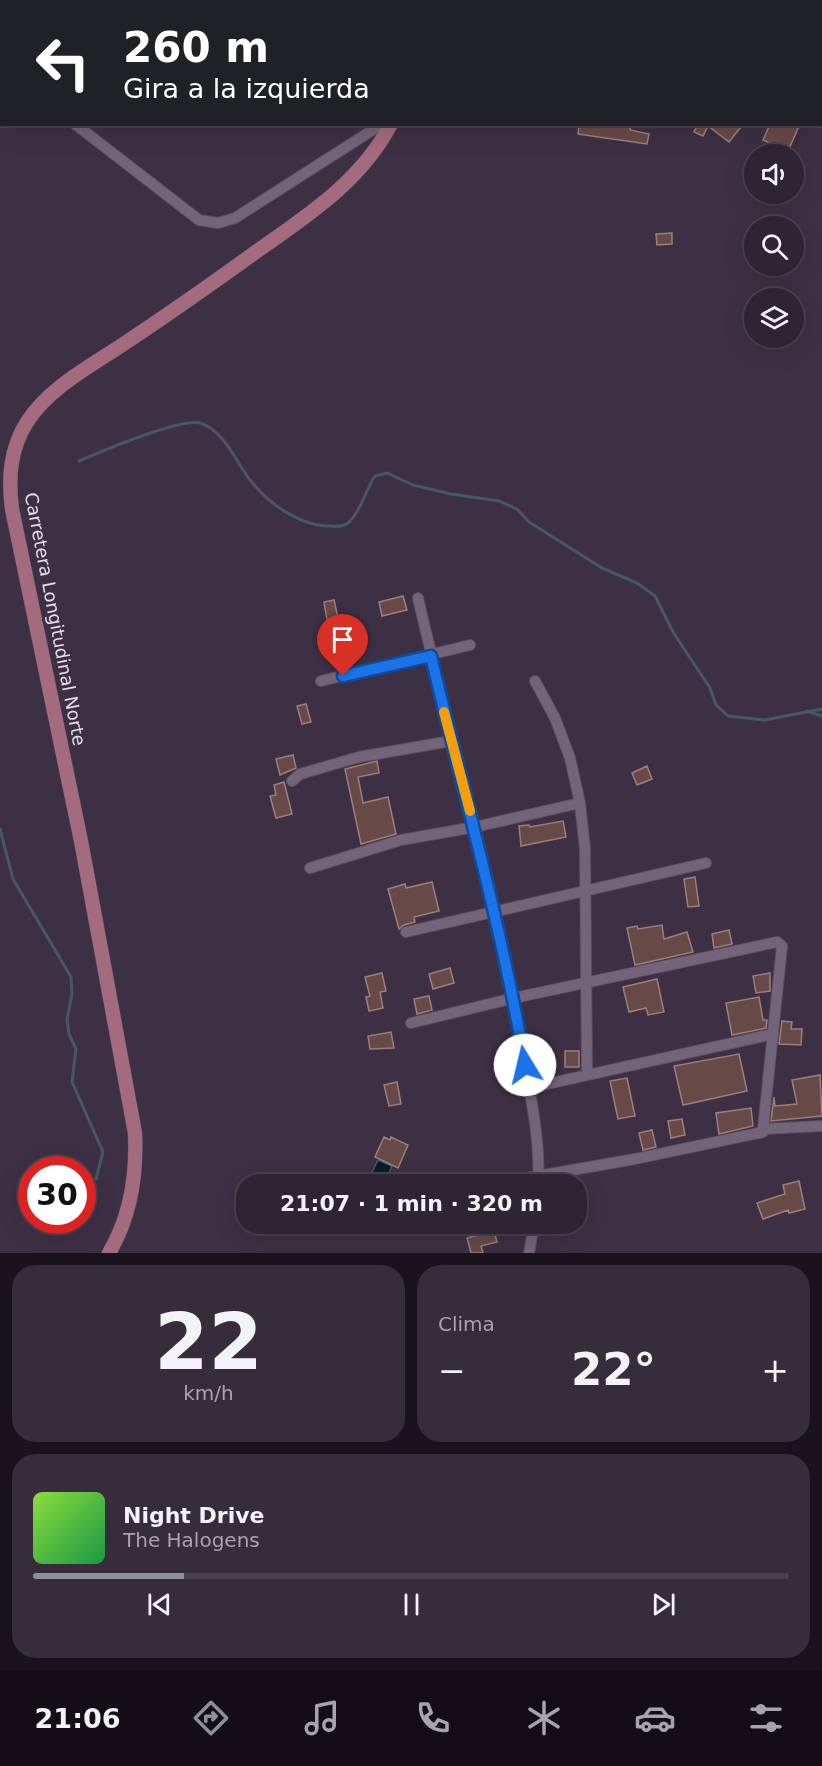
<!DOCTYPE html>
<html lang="es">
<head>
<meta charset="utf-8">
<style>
	body { margin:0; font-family:"DejaVu Sans",sans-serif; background:#362c3b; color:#f1f3f6; height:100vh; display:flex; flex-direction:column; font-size:22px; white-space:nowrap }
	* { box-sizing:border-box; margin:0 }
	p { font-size:20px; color:#a7a4ac }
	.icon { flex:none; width:33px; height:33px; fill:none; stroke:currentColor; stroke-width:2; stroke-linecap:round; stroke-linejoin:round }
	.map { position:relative; height:1253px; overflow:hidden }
	.sheet { display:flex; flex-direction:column; gap:12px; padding:12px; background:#19141c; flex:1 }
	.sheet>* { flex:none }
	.hud { position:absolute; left:0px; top:0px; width:822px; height:126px; box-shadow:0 6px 24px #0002,0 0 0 2px #49414e; background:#202124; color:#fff; overflow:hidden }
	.tools { position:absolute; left:744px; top:144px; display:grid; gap:12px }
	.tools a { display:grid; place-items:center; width:60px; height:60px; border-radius:50%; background:#2e2433; box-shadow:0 6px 24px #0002,0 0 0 2px #49414e; font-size:30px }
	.speed { position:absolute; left:18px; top:1156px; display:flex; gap:12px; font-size:30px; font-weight:700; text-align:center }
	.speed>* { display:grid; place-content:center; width:78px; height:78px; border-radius:50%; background:#2e2433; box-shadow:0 6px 24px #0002,0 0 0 2px #49414e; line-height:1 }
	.speed .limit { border:9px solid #d22; background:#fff; color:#111 }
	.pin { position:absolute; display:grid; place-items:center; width:51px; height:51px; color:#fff; margin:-62px -26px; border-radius:50% 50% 50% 0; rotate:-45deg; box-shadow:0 0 6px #0007 }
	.pin .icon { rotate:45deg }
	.me { position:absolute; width:66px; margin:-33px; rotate:351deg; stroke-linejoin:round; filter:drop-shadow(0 0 4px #0008) }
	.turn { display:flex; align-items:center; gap:21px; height:126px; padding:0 24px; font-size:27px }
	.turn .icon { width:78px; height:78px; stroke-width:2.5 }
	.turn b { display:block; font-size:42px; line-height:51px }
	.big { font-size:45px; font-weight:700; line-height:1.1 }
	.sheet .card { flex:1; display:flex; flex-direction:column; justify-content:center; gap:9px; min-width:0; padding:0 21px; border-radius:24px; background:#362c3b }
	.sheet .dial { align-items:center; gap:0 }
	.dial b { font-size:78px; line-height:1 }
	.song { display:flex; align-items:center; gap:18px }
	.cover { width:72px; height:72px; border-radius:9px; background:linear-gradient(135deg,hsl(90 70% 55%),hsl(140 70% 35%)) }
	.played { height:6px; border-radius:3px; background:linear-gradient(90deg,#8c9099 20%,#49414e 20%) }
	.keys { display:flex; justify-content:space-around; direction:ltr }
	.heat { display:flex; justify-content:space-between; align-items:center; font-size:33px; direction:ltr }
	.sheet .tiles { flex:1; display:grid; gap:12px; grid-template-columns:1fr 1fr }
	.card:last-child { grid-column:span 2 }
	.trip { position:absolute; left:236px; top:1174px; width:351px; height:60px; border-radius:24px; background:#2e2433; box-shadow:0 6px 24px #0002,0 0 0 2px #49414e; font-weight:700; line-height:60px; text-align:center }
	.tab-bar { display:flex; height:96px; justify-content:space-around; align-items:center; background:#120e14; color:#a7a4ac }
	.tab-bar .icon { width:42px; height:42px }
	.tab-bar .current { color:#8c9099 }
	.tab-bar b { font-size:27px; color:#f1f3f6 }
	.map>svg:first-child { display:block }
	.water { fill:#031e2b; stroke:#475865; stroke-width:1.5 }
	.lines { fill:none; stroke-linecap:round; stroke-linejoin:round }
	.stream { stroke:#475865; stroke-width:3 }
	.building { fill:#674a48; stroke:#9e7e7c; stroke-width:1.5 }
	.minor-casing { stroke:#5b4f60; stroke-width:12 }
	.major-casing { stroke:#5b4f60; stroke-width:15 }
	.minor { stroke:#74647a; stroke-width:10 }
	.major { stroke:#a36b7d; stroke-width:14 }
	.route-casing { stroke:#114b97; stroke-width:15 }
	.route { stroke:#1a73e8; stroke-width:10 }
	.slow { stroke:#f59e0b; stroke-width:10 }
	.labels { text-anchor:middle; stroke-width:6; stroke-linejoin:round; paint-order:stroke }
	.street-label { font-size:18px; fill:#e7deeb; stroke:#3e3044 }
</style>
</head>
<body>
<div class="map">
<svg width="822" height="1253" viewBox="0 0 822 1253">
	<rect width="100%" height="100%" fill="#3e3044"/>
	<path class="water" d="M378 1160 392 1166 383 1185H366Z"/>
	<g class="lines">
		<path class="stream" d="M79 461C100 452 180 418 200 423 224 430 236 462 250 480 268 503 297 524 326 526 335 526 345 528 351 520 362 508 366 489 375 476L387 473 413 485 451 494 499 501 517 509 529 522 602 568 637 583 655 596 673 632 710 688 716 705 728 716 765 720 822 709
			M807 711 822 716
			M0 829 13 879 71 977 72 994 67 1019 69 1034 76 1049 72 1082 103 1152 96 1179"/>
	</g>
	<path class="building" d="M579 124H631L630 130 649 134 647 144 578 134Z
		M698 124H735L740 128 729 142 708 126 703 136 694 132Z
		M770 124H800L788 151 763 140Z
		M672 233V244L657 245 656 234Z
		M403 596 407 610 382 616 379 602Z
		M334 600 338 618 327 620 324 602Z
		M306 704 311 722 302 724 297 706Z
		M293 755 296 768 280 775 276 759Z
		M377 761 379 773 358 777 363 803 388 797 396 834 361 844 345 769Z
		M647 766 652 779 637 785 632 773Z
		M284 782 292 814 276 818 270 796 276 795 274 785Z
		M563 821 566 837 521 846 519 826 529 825 530 827Z
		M695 877 699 906 688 907 684 879Z
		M432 882 439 911 414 917 415 922 404 925 399 929 388 889 405 884 406 888Z
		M662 925 664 939 687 932 693 952 635 965 627 928 637 926 638 929Z
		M729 930 732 944 714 948 712 934Z
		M450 968 454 983 433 989 429 974Z
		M382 973 386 991 380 992 383 1008 369 1011 366 997 370 996 365 977Z
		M770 973V991L756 993 753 976Z
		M657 979 664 1012 648 1015 646 1008 629 1012 623 987Z
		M429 996 432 1010 417 1014 414 999Z
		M759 997 763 1020H767L766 1028 732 1035 726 1003Z
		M782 1021 792 1022 791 1029H802L801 1045 779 1044Z
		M391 1032 394 1048 370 1049 368 1036Z
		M565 1051H579V1067H565Z
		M739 1054 747 1091 683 1105 674 1066Z
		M820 1075 822 1116 771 1121 774 1097 775 1106 797 1104 792 1080Z
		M627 1078 635 1116 618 1119 610 1081Z
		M397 1082 401 1104 389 1106 384 1085Z
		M751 1108 753 1126 719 1134 716 1113Z
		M682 1119 685 1135 671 1138 668 1121Z
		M652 1130 656 1147 643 1150 639 1133Z
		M384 1137 390 1140 391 1137 408 1145 398 1168 375 1157Z
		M799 1181 805 1209 789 1213 788 1210 763 1219 757 1203 785 1194 783 1185Z
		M494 1231 497 1242 481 1246 483 1253H471L467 1238Z"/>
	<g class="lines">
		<g class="minor-casing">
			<path id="minor" d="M604 0 606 2
				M585 2 587 0
				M0 68 2 69
				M820 118 822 119
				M75 124 199 220 218 223 235 218 382 124
				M418 598C452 747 497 894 522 1045 529 1091 541 1139 538 1185
				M321 681 470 645
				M535 681 555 718 570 758 580 803 585 849 587 1074
				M292 781 300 774 359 757 451 741
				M310 868 401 840 475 827 580 803
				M406 932 706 863
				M411 1023 514 998 777 942 782 946 763 1129
				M529 1088 773 1034
				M513 1185 521 1179 635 1159 763 1132V1129L822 1126
				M529 1253 534 1224"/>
		</g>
		<g class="major-casing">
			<path id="major" d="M433 2V0
				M109 1253C131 1216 137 1175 135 1133L81 841 12 509C8 478 10 449 27 422 49 388 89 367 122 345 166 316 210 285 253 254 305 217 360 183 391 124"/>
		</g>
		<use href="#minor" class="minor"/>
		<use href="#major" class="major"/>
	</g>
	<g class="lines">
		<g class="route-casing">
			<path id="route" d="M343 676 431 656C463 792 502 927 525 1065"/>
		</g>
		<use href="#route" class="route"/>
		<path class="slow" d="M444 712 470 811"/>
	</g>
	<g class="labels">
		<g class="street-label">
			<text transform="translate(55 619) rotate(79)" y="6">Carretera Longitudinal Norte</text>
		</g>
	</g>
</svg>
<div class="tools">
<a><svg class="icon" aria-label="sound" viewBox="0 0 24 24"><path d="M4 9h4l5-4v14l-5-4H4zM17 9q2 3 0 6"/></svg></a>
<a><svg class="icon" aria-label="search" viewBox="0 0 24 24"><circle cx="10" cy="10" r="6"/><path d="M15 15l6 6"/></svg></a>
<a><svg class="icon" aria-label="layers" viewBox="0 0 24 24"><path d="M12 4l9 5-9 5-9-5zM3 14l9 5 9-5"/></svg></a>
</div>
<div class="speed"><div class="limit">30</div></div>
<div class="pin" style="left:343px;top:676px;background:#d93025"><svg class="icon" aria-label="arrive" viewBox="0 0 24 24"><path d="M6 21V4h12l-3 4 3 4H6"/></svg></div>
<svg class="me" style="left:525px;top:1065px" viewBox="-20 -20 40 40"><circle r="19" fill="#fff"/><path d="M0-13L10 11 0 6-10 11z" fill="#1a73e8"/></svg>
<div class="trip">21:07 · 1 min · 320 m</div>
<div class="hud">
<div class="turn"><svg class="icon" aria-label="left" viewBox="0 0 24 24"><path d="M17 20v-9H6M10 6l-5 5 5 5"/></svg><div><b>260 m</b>Gira a la izquierda</div></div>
</div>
</div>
<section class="sheet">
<div class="tiles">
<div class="card dial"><b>22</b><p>km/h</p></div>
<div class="card"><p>Clima</p>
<div class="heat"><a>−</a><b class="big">22°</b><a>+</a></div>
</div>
<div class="card">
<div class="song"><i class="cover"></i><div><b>Night Drive</b><p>The Halogens</p></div></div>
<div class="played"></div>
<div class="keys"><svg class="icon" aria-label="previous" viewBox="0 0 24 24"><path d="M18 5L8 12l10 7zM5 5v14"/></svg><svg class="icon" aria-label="pause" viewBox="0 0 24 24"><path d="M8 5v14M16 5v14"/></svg><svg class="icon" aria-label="next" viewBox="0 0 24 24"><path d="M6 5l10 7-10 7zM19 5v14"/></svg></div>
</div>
</div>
</section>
<nav class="tab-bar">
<b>21:06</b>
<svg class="icon current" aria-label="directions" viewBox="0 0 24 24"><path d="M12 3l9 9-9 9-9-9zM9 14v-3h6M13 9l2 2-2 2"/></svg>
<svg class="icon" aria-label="music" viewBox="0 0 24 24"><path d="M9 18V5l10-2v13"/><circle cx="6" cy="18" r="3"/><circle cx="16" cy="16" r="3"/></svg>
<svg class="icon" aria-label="phone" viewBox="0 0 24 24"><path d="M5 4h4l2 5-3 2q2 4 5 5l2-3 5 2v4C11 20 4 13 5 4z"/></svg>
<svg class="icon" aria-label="climate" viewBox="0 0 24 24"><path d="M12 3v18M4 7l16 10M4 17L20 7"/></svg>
<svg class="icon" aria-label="car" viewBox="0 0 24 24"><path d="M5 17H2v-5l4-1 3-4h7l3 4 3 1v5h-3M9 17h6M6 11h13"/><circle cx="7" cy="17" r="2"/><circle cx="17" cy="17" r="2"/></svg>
<svg class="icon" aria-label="filters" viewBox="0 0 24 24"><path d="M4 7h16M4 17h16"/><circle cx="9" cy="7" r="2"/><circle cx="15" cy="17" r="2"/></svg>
</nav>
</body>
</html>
